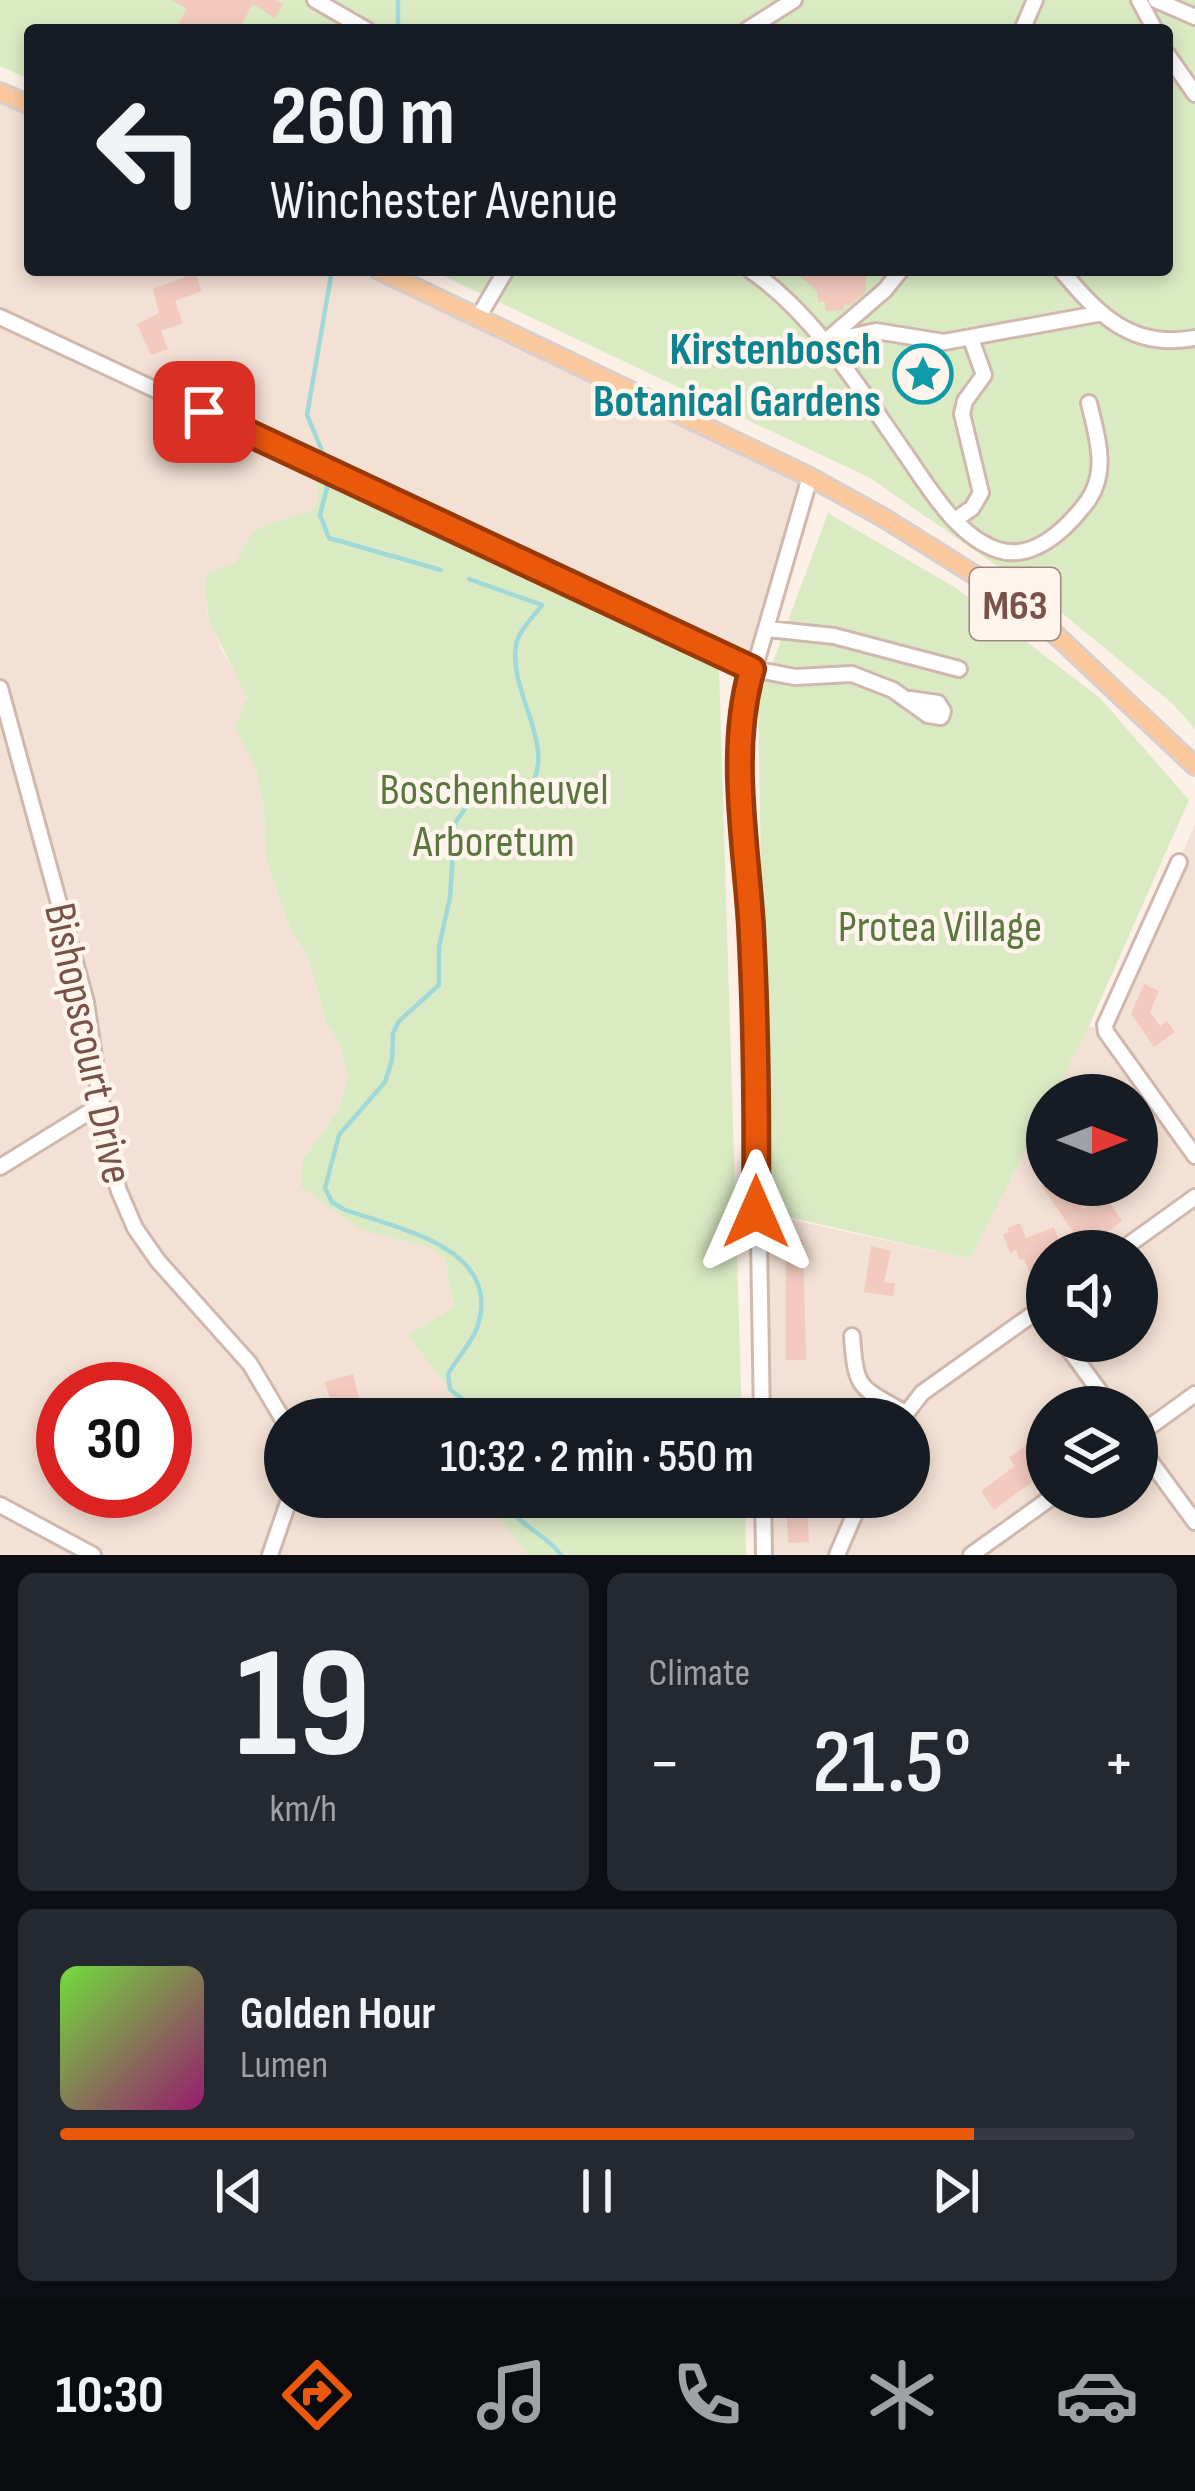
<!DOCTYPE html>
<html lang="en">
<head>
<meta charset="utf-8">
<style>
	body { margin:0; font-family:"Sofia Sans Condensed",sans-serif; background:#242831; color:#f1f3f6; height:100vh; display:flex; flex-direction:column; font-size:45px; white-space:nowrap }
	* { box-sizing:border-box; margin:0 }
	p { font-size:39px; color:#9ea1a6 }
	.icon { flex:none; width:66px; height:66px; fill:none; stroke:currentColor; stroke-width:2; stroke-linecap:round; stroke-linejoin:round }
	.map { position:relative; height:1555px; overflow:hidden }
	.panel { display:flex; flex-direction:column; gap:18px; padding:18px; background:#0d0f14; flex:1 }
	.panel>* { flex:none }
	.hud { position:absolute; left:24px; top:24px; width:1149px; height:252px; border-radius:12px; box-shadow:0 6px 18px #0003; background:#171b24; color:#f1f3f6; overflow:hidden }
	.needle { width:78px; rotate:90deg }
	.controls { position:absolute; left:1026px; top:1074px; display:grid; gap:24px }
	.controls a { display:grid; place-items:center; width:132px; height:132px; border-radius:50%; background:#171b24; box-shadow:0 6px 18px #0003; font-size:60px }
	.speed { position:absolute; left:36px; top:1362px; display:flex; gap:24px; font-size:60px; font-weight:700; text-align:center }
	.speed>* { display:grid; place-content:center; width:156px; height:156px; border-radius:50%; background:#171b24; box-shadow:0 6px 18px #0003; line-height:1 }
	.speed .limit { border:18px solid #d22; background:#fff; color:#111 }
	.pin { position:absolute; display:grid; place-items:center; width:102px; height:102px; color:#fff; margin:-51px; border-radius:24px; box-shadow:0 6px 18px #0006 }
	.me { position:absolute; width:132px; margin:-66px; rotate:0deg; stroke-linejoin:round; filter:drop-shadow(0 0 9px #0008) }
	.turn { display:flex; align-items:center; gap:42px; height:252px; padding:0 48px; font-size:54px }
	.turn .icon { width:156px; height:156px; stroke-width:2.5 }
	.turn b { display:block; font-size:84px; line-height:102px }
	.big { font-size:90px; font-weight:600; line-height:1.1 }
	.panel .widget { flex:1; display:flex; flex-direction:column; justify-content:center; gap:18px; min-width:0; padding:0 42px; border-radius:18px; background:#242831 }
	.panel .dial { align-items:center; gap:0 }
	.dial b { font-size:156px; line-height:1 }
	.song { display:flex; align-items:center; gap:36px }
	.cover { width:144px; height:144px; border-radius:18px; background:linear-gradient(135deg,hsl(100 70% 55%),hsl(320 70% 35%)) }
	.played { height:12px; border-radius:6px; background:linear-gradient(90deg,#ea580c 85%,#363941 85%) }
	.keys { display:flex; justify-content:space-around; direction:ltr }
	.heat { display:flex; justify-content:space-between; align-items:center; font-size:66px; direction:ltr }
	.panel .tiles { flex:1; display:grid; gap:18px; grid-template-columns:1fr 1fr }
	.widget:last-child { grid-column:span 2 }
	.trip { position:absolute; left:264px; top:1398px; width:666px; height:120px; border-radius:60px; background:#171b24; box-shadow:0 6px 18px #0003; font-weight:600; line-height:120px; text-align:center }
	.tabs { display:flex; height:192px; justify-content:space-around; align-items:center; background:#090b0e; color:#9ea1a6 }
	.tabs .icon { width:84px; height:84px }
	.tabs .current { color:#ea580c }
	.tabs b { font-size:54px; color:#f1f3f6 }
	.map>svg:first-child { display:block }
	.residential { fill:#f4e1d5; fill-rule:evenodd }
	.green { fill:#daebc4 }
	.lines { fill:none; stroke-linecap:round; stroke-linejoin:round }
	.stream { stroke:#a0d9d8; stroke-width:4.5 }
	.building { fill:#f2cabe }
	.minor-casing { stroke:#d1b8ae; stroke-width:20 }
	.major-casing { stroke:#d9cfcc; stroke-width:22 }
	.minor { stroke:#fff; stroke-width:14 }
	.major { stroke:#fcc99f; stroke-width:16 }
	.route-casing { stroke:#983908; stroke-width:30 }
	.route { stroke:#ea580c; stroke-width:21 }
	.labels { text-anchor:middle; stroke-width:9; stroke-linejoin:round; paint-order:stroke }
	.shield { fill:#fff5ed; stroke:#a0847b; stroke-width:3 }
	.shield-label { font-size:42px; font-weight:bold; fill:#77534a }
	.culture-label { font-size:45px; font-weight:bold; fill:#0d838f; stroke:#fff5ed; text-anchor:end }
	.park-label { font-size:45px; fill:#59773f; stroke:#fff5ed }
	.street-label { font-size:45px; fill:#77534a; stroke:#fff5ed }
</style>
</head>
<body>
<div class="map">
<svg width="1195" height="1555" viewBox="0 0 1195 1555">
	<rect width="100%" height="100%" fill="#fdf0e6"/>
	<path class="residential" d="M0 92 30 105V270H379L810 477 753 669 318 467 315 478 319 497 313 510 255 531 236 563 217 570 207 610 221 649 246 692V708L236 723 256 769 264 809 265 856 291 931 308 956 325 1020 341 1047 348 1078 338 1110 303 1159 414 1242 430 1247 445 1259 454 1307 407 1335 442 1380 466 1419H285V1497H484L528 1555H0ZM63 1389H165V1491H63Z
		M1195 824V1555H764L763 1497H909V1419H762L756 1212 970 1259 1047 1108V1185H1137V1095H1054L1089 1026 1105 1031ZM1047 1251H1137V1341H1047ZM1047 1407H1137V1497H1047Z"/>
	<path class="green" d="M0 0H1195V729L1173 704 1046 600 870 478 431 270H1167V30H30V80L0 66Z
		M315 478 719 668 742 1419H466L442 1380 407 1335 454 1307 445 1259 430 1247 363 1231 301 1187 303 1159 338 1110 348 1078 341 1047 325 1020 308 956 291 931 265 856 264 809 256 769 235 727 247 698 209 620 205 586 208 573 235 563 252 534 262 526 313 510 319 497Z
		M828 513 956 588 1100 698 1189 800 1089 1026 1054 1095H1047V1108L970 1259 767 1212 758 702Z
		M484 1497H745L746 1555H528Z"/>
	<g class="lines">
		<path class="stream" d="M398 0V30
			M332 270 307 415 331 472 320 515 329 538 441 570
			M469 579 542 605C534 616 518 632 516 645 508 691 556 744 531 786L487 792 467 806 455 823 450 897 439 947V985L399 1021 393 1033 392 1060 385 1082 339 1135 325 1188 332 1202 343 1209C394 1228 502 1246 478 1325 473 1342 457 1358 448 1374L450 1389 486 1419
			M505 1497C515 1527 544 1531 561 1555"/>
	</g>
	<path class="building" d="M172 0H276L283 4 275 18 253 4 238 30H175L187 9Z
		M793 270H866V292L851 305H844V310L826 311 825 302H818L817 291Z
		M195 273 202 291 175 301 183 323 161 331 168 349 151 355 137 324 159 313 153 289Z
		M1144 984 1159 991 1150 1012 1160 1026 1167 1021 1175 1032 1154 1047 1131 1014Z
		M1041 1185H1067L1084 1209 1104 1195 1122 1221 1101 1237 1095 1229 1079 1240Z
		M1020 1223 1026 1238 1054 1227 1063 1251H1047V1280L1035 1285 1024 1259 1020 1260 1016 1250 1010 1253 1003 1235 1009 1232 1007 1228Z
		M786 1240H803L806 1360H786Z
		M871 1246 891 1251 884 1283H895L893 1296 864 1292Z
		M353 1374 364 1419H338L324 1382Z
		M1032 1442 1047 1465V1471L994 1510 981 1491 1015 1466 1009 1457Z
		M786 1497H807L809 1542 788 1543Z"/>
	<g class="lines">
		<g class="minor-casing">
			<path id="minor" d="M315 0 367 30
				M1139 0 1155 30
				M1156 0 1195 17
				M747 30 794 0
				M1022 30 1035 0
				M1167 54 1195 94
				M750 270C814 314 860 389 904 452 928 486 956 536 998 550 1032 561 1064 531 1083 507 1110 475 1098 441 1089 403
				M1061 270C1098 314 1131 350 1195 338
				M479 316 506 270
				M0 317 753 669 795 677 852 674 893 690 928 715 941 717 943 711 938 703 910 699
				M828 339 885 290 901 270
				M825 342 876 331 944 342 1097 314
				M955 520 972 508 981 493 962 414 965 401 984 375 971 339
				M768 629 834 636 959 669
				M0 688 86 1002 108 1153 119 1191 135 1228 158 1261 250 1364 285 1423
				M1179 862 1105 1025 1106 1032 1195 1156
				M0 1167 102 1104
				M1120 1251 1195 1197
				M852 1336C856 1391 859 1386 905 1413
				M1063 1341 1111 1407
				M762 1419 755 1001 741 760 742 711 810 477
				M902 1419 922 1393 1047 1304
				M1137 1436 1195 1394
				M1137 1443 1195 1522
				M763 1497 764 1555
				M0 1505 93 1555
				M270 1555 290 1497
				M837 1555 862 1497
				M971 1555 1052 1497"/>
		</g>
		<g class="major-casing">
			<path id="major" d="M0 92 30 105
				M379 270 810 477 884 518 989 584 1056 635 1195 766"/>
		</g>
		<use href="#minor" class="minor"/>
		<use href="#major" class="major"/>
	</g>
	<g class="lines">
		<g class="route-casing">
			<path id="route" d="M204 412 752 669C728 750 746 843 751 926 756 1022 757 1117 756 1212"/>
		</g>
		<use href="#route" class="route"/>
	</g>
	<defs>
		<g id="sight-ring" transform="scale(3)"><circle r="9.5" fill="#fff5ed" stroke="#0f9aa8" stroke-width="1.5"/><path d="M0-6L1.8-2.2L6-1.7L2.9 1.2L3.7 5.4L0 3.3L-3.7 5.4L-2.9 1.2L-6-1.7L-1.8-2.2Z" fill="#0f9aa8"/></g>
	</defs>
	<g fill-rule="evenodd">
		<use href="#sight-ring" x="923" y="374"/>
	</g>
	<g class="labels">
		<rect class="shield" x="970" y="568" width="90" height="72" rx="9"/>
		<g class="shield-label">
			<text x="1015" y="619">M63</text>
		</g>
		<g class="culture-label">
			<text x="881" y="364">Kirstenbosch<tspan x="881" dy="52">Botanical Gardens</tspan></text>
		</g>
		<g class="park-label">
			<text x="494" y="804">Boschenheuvel<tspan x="494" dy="52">Arboretum</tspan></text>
			<text x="940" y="941">Protea Village</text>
		</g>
		<g class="street-label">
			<text transform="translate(90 1043) rotate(78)" y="16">Bishopscourt Drive</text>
		</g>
	</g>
</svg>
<div class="controls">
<a><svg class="needle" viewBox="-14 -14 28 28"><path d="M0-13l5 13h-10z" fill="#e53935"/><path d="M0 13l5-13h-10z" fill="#9ea1a6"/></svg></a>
<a><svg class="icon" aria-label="sound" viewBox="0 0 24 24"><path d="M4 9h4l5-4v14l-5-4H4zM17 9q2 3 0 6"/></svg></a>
<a><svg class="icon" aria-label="layers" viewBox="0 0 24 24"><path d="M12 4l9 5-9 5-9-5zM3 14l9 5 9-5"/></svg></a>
</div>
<div class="speed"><div class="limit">30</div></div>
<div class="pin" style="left:204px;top:412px;background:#d93025"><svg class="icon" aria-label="arrive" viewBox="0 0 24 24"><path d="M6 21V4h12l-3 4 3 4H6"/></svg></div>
<svg class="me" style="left:756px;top:1212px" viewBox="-20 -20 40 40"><path d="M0-17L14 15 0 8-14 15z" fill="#ea580c" stroke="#fff" stroke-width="4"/></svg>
<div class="trip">10:32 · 2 min · 550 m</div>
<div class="hud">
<div class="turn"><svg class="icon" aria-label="left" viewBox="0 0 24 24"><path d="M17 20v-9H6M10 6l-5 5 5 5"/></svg><div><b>260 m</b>Winchester Avenue</div></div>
</div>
</div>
<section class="panel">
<div class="tiles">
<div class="widget dial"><b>19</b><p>km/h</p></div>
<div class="widget"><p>Climate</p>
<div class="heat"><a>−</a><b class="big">21.5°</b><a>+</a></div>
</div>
<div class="widget">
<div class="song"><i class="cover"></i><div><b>Golden Hour</b><p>Lumen</p></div></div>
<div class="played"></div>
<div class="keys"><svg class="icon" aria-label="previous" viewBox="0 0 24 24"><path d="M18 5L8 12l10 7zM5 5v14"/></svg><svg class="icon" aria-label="pause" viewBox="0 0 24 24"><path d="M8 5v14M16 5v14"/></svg><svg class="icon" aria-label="next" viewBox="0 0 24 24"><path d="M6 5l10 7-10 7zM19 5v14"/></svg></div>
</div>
</div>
</section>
<nav class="tabs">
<b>10:30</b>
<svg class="icon current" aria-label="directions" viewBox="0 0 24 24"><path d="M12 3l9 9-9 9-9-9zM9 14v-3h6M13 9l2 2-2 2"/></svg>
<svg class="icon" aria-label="music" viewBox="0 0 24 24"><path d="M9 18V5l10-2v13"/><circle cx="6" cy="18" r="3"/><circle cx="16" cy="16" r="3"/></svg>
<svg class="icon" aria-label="phone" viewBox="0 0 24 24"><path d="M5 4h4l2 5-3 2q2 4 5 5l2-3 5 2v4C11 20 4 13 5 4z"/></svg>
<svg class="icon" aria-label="climate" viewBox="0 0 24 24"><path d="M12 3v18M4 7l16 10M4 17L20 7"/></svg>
<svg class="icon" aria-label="car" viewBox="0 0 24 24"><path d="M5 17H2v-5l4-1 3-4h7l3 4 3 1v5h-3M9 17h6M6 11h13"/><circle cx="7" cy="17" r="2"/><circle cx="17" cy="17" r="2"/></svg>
</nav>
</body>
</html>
